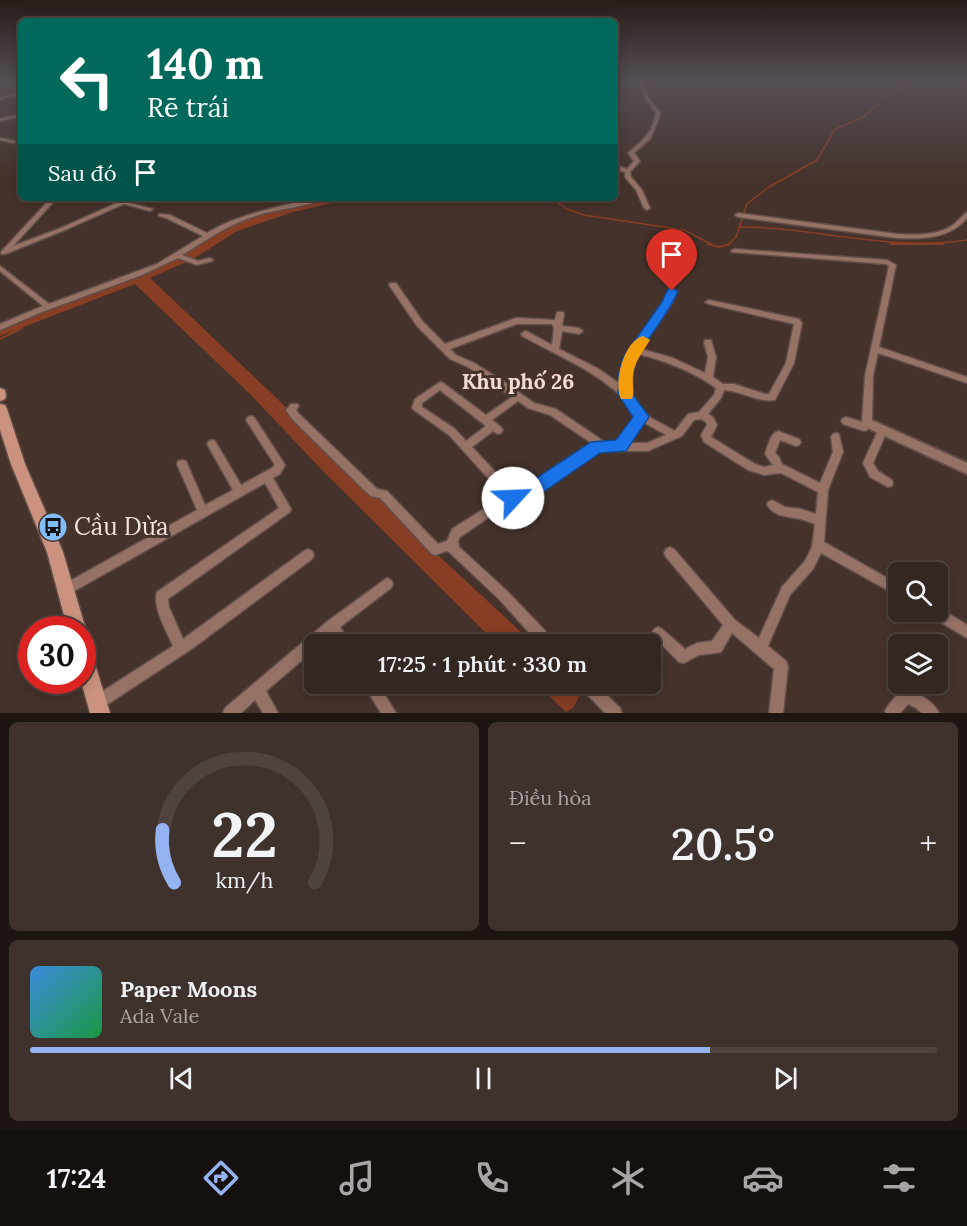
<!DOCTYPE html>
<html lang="vi">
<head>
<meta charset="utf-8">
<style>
	body { margin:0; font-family:Lora,serif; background:#3f322d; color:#f1f3f6; height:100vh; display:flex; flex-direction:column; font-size:22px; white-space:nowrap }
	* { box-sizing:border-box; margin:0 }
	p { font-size:20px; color:#a9a5a5 }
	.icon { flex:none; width:33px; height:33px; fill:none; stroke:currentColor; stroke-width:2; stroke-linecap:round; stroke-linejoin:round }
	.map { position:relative; height:713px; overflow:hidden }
	.panel { display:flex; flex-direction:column; gap:9px; padding:9px; background:#1d1512; flex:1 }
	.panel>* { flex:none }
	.guide { position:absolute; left:18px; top:18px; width:600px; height:183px; border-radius:9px; box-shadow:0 3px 15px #0003,0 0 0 2px #4e433e; background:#00695c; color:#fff; overflow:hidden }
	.tools { position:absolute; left:888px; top:562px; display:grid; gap:12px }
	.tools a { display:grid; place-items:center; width:60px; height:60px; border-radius:9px; background:#342620; box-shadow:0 3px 15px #0003,0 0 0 2px #4e433e; font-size:30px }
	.speed { position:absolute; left:18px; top:616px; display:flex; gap:12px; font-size:30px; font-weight:700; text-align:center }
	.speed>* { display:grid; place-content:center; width:78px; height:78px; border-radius:50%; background:#342620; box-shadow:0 3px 15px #0003,0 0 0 2px #4e433e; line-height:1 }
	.speed .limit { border:9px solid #d22; background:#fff; color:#111 }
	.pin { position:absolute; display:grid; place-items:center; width:51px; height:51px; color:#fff; margin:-62px -26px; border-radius:50% 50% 50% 0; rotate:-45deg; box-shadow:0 0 6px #0007 }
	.pin .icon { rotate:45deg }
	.me { position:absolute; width:66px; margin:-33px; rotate:65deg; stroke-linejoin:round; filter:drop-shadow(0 0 4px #0008) }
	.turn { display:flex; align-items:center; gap:21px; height:126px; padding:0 30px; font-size:27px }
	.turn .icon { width:78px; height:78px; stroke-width:2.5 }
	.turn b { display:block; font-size:42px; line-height:51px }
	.then { display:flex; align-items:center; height:57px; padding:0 30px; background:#0003; gap:12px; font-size:22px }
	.big { font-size:45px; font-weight:600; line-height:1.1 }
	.panel .widget { flex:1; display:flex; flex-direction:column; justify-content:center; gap:9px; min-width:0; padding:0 21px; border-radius:9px; background:#3f322d }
	.panel .dial { align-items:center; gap:0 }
	.dial svg { height:156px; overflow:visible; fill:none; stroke:#4e433e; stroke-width:7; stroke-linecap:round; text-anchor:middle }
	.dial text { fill:#f1f3f6; stroke:none }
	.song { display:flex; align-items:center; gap:18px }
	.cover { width:72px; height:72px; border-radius:9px; background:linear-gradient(135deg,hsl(210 70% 55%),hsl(140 70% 35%)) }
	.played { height:6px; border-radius:3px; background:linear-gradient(90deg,#95b2f1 75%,#4e433e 75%) }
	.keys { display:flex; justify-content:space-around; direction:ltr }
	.heat { display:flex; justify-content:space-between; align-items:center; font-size:33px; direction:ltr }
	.panel .tiles { flex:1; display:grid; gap:9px; grid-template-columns:1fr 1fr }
	.widget:last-child { grid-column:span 2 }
	.trip { position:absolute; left:304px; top:634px; width:357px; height:60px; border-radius:9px; background:#342620; box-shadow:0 3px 15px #0003,0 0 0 2px #4e433e; font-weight:600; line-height:60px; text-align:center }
	.menu { display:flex; height:96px; justify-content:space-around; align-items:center; background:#150f0d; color:#a9a5a5 }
	.menu .icon { width:42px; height:42px }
	.menu .selected { color:#95b2f1 }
	.menu b { font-size:27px; color:#f1f3f6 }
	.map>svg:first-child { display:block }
	.water { fill:#883e24 }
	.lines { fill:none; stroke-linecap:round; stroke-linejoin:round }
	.stream-far1 { stroke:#883e24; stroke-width:1.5 }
	.stream { stroke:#883e24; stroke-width:2 }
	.minor-casing { stroke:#614e48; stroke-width:3 }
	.tertiary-casing { stroke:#614e48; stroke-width:4 }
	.secondary-casing { stroke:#614e48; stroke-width:3 }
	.minor { fill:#967266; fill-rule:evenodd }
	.tertiary { fill:#967266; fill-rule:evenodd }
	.secondary { fill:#cb937f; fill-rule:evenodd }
	.route { fill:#1a73e8; stroke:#114b97; stroke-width:1.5 }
	.slow { fill:#f59e0b }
	.labels { text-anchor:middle; stroke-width:6; stroke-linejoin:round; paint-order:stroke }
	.neighbourhood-label { font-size:21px; font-weight:bold; fill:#f5dbd2; stroke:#45322b }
	.near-poi-label { font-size:24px; fill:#f1e4e0; stroke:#45322b; text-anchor:start }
</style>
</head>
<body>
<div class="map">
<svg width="967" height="713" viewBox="0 0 967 713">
	<rect width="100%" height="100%" fill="#45322b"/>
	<path class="water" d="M325 198H354L293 212 237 231 193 259 150 278 307 427 410 529 535 645H498L322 470 251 395 135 284 0 336V329L19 319 168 262 197 246 209 236 244 218Z
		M537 684H576L581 693 573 708 566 712Z"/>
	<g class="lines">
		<path class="stream-far1" d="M551 198 567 209 584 215 684 230 713 245
			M739 227C817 227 888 252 967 240
			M728 245 736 237 747 204 769 187 817 160 835 129 862 118 894 90 913 81"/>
		<path class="stream" d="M708 244 719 247 730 244
			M890 244H943
			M0 339 22 328"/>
		<g class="minor-casing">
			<path id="minor" d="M18 81H21V82H19Z
				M638 81H642L649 98 660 113 659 119 650 139 634 153 640 161 630 172 631 177 642 190 650 208 647 210 644 208 636 190 625 177V172L615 169V165L627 169 634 161 628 153C643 140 652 134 656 113L645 98Z
				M7 85 21 90V94L0 99V97L20 92 7 87Z
				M16 115H18V117L0 121V119Z
				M0 138 15 141V142L13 143 0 140Z
				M51 198H57L13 246 61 228 121 201 153 209 150 211 124 204 65 230 5 254H1V252Z
				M316 198H326C310 206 280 209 262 214 230 223 210 238 182 255L198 261 210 258 213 260 212 261 197 265 178 258 142 275 42 312 0 330V324L43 306 0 271V266L49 304 157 264 203 236 166 218 159 216V214L170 215 207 233C241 213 278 207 316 198Z
				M967 212V218C950 239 922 239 897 238L738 217 735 215 738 213 897 234C916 235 937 236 953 225 958 221 962 216 967 212Z
				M734 249 887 260 896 265 879 347 967 377V383L878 353 873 376 872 423 867 430 864 431 843 424 841 421 843 418 846 417 862 422 865 376 889 266 886 264 732 252 731 251Z
				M390 283H396L423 322 445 344 516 318 555 320 557 312H563L564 314 562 326 579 328 583 331 579 334 562 331 559 349 597 368 623 386 624 367 628 356 664 303 669 289H672L676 291 672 303 641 349 673 358 705 373 708 357 704 342 705 340H711L716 357 713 377 723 384H734L765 394H769L786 363 794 324 709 304 705 302 709 300 799 319 802 323 794 363 775 400C758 403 742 391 724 390L721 398 708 414 713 417 717 425 711 437 755 464 764 467 773 465 765 454C768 446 770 434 778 431L799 439 801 442 799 445 796 446 780 440 775 453 779 457 782 464 820 483 833 452 831 437 833 434 836 433 839 434 843 452 828 490 824 542 898 584V596L821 553 813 569 790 595 768 646 786 661 788 666 783 713H769L774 669 732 633 721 652 716 653 699 655 684 663 679 662 654 637 652 633 654 629 658 627 662 629 685 649 697 643 712 641 723 625 666 557 664 553 666 549 670 547 674 549 735 620 759 638 782 587 805 561 812 547 815 524C810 522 805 520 800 519 786 516 775 517 767 505L768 502 772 500 785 507 801 509 816 514 818 492 781 473 764 475 748 470 704 442 701 435 707 425 706 422 701 419 694 420 682 436 648 451H599L528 499 501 509 460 537 458 541 459 547 507 591 554 640 555 645H540L499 599 449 552 446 551 436 555 432 554 380 498 371 496 365 491 292 419 286 410 291 404H297L299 406 296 410 298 413 373 485 377 489 387 491 438 544 447 541 452 529 493 503 506 498 449 435 414 410 412 408 415 399 440 382 443 383 486 415 512 397 468 367 450 359 417 326 389 285ZM517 324H552L554 328 552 345 528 332 525 331 521 334 522 336 581 367 600 379 626 399 636 417 617 443H606L556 409 534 403 506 383 474 363 456 355 450 349ZM638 354C666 361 692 371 716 388L714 395 699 412 688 414 675 431 644 414 631 393 633 367ZM440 390 486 426 466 441 455 429 422 407V403ZM518 401 528 408 550 415 593 444 516 494 472 447 493 431 498 434 501 433 503 430 501 427 492 420ZM643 422 666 435 647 443H628Z
				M251 416 254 417 285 465 280 474 273 478 291 509 290 512 168 599 169 607 183 639 304 551 308 549 312 551 314 555 312 559 193 648 102 708 97 710 92 708 90 703 92 698 173 646C167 632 152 606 157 592L279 508 265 483 69 594 65 596 61 594 59 590 61 586 197 510 177 464 178 461 182 460 186 461 205 505 233 490 207 444 209 441 212 440 215 441 241 485 272 468 275 465 246 420 248 417Z
				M882 427 885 428 887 431 873 463 878 471 892 480 893 483 892 486 888 487 870 477 863 463 879 428Z
				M387 578 391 580 393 584 391 588 340 627 351 645H338L331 635 319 645H315V649L266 691 278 713H263L255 700 241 713H223L225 708 328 621Z
				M938 607 967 625V638L930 616 928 612H938Z
				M363 684H378L396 713H381Z
				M580 684H596L620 708 622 713H605L582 689Z
				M906 689C918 694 933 700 939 713H922L916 708 908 704 900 713H886L885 711C889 703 898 693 906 689Z"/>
		</g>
		<g class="tertiary-casing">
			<path id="tertiary" d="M867 418 967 463V474L863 426 861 423 863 420Z"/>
		</g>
		<g class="secondary-casing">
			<path id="secondary" d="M0 388 5 390 6 396 5 399 0 401Z
				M0 404 5 405 7 409 25 464 63 552 86 630 82 637V630H68L47 552 11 464 0 430Z
				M82 642 89 644 91 651 110 713H90L81 681Z"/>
		</g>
		<use href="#minor" class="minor"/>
		<use href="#tertiary" class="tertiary"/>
		<use href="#secondary" class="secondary"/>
	</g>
	<linearGradient id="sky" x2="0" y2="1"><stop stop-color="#261c18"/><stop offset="0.45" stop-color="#564f55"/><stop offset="1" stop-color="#564f55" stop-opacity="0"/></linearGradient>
	<rect width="967" height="180" fill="url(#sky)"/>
	<path class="route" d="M672 288 678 291C667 321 622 360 633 393 636 402 645 409 649 417L626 451 600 453 530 501 513 506 507 503 504 498 507 492 520 489 591 442 616 440 633 417 618 394 619 372 624 356 662 302 668 289Z"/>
	<path class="slow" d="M643 336 650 340C642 353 635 361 633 375 632 384 635 392 632 399H621C613 382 624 341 643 336Z"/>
	<defs>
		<g id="bus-disc" transform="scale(1.5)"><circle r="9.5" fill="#81bdfa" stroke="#45322b"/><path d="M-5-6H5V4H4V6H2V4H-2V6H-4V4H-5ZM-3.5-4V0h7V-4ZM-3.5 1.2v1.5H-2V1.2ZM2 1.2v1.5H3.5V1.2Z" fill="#111"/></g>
	</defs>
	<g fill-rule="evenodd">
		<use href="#bus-disc" x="53" y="527"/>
	</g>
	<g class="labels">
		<g class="neighbourhood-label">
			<text x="518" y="389">Khu phố 26</text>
		</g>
		<g class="near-poi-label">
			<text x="74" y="535">Cầu Dừa</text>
		</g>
	</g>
</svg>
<div class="tools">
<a><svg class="icon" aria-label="search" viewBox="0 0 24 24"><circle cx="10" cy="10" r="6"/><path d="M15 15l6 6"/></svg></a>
<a><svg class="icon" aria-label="layers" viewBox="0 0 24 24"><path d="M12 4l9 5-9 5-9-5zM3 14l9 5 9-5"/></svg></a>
</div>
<div class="speed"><div class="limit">30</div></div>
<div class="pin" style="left:672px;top:291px;background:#d93025"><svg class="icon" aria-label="arrive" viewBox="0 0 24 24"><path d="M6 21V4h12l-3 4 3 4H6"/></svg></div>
<svg class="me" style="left:513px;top:498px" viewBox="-20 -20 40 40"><circle r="19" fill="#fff"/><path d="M0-13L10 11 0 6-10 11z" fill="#1a73e8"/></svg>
<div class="trip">17:25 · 1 phút · 330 m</div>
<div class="guide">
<div class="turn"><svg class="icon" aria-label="left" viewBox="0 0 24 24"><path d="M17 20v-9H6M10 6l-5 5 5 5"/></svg><div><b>140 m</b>Rẽ trái</div></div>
<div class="then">Sau đó<svg class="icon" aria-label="arrive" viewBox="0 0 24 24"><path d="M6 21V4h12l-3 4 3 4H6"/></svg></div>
</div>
</div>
<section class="panel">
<div class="tiles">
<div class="widget dial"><svg viewBox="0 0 100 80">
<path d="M14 69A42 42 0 1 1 86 69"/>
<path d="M14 69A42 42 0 0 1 8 42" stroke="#95b2f1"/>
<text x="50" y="56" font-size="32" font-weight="700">22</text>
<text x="50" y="72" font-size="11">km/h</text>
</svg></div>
<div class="widget"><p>Điều hòa</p>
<div class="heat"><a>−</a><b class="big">20.5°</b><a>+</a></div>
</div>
<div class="widget">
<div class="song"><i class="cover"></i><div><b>Paper Moons</b><p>Ada Vale</p></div></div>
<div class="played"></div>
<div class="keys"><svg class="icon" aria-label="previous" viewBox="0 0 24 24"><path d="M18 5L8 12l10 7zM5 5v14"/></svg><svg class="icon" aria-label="pause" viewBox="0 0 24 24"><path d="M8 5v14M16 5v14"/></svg><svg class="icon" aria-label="next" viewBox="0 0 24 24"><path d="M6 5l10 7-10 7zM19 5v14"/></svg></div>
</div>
</div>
</section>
<nav class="menu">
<b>17:24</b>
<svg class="icon selected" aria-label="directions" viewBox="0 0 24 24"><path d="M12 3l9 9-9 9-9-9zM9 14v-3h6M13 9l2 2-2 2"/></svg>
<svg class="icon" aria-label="music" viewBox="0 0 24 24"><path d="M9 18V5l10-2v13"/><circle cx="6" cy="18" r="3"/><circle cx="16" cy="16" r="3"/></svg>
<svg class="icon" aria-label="phone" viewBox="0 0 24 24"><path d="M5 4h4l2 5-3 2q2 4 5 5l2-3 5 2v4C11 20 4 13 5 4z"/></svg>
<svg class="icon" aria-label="climate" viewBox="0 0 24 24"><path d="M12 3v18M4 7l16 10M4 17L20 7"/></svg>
<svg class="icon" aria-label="car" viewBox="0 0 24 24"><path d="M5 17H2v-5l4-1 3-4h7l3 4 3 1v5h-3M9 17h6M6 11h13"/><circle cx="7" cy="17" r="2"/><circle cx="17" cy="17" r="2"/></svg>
<svg class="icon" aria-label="filters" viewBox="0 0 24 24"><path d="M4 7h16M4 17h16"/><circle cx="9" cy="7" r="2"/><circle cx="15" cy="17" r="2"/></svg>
</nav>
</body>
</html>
